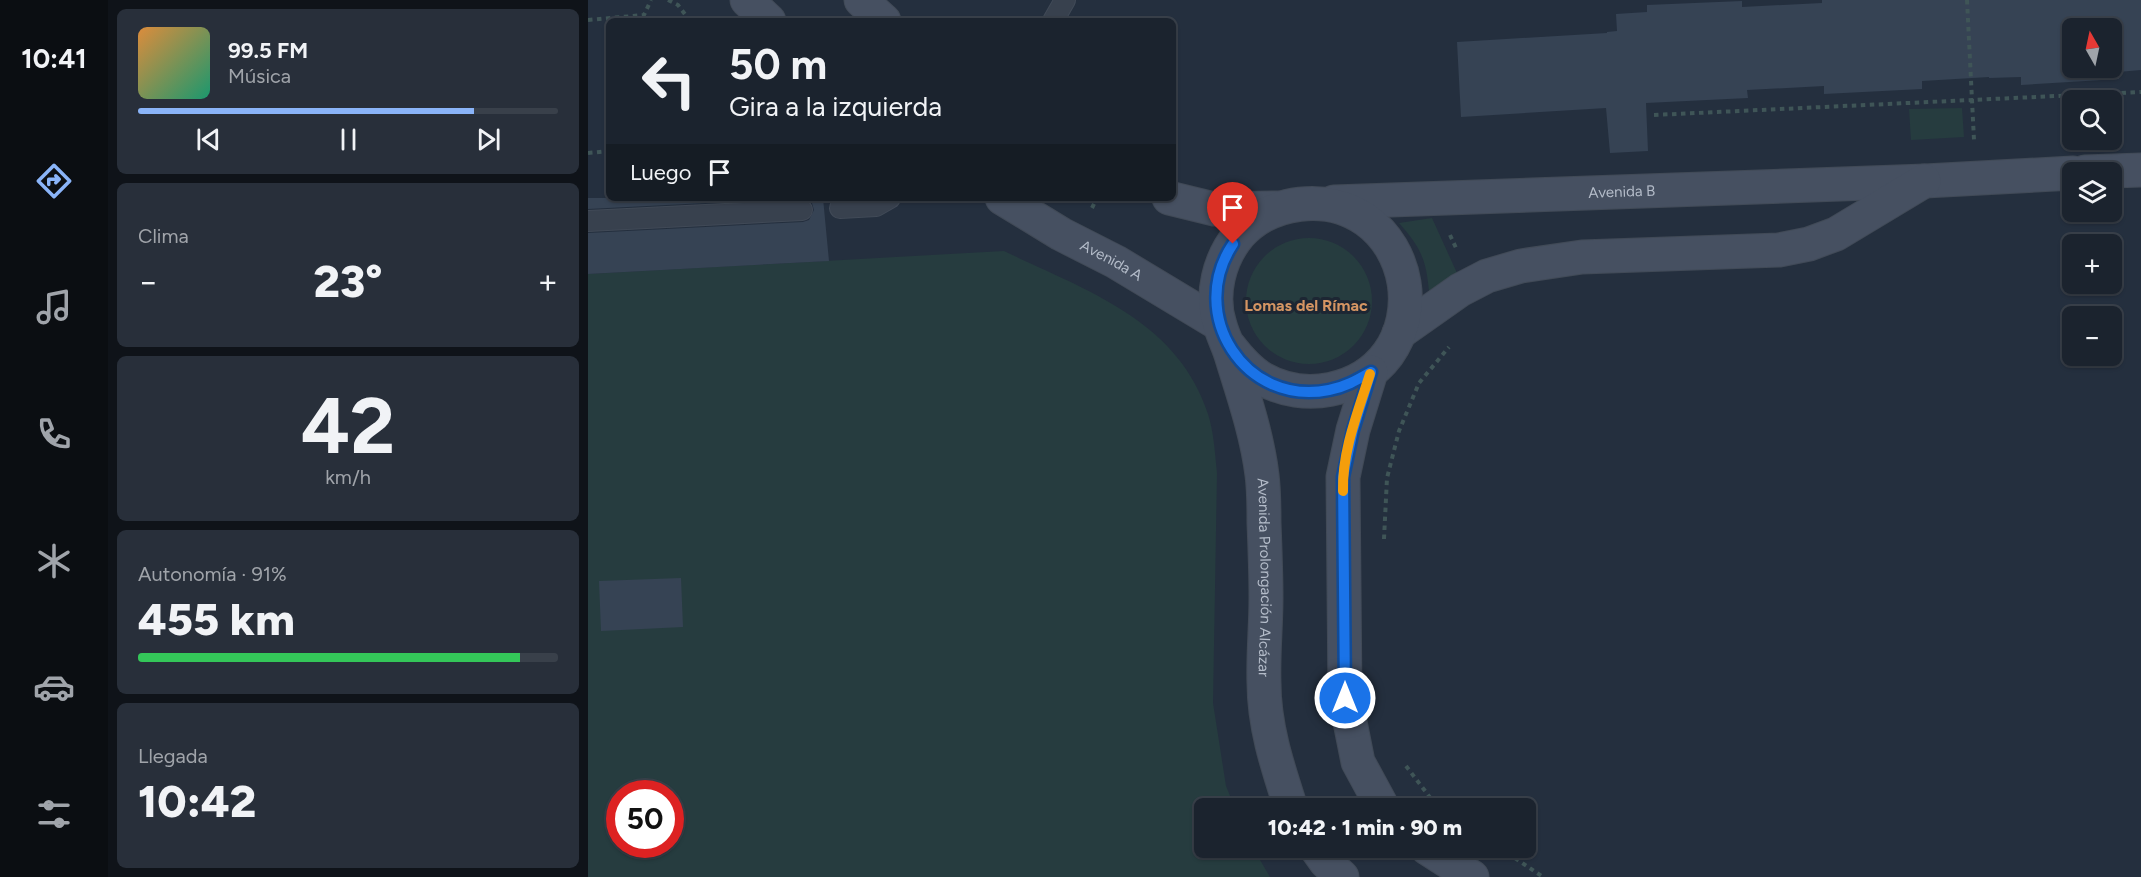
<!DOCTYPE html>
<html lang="es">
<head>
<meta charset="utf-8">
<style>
	body { margin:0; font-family:Figtree,sans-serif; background:#282f3a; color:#f1f3f6; height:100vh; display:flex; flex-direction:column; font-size:22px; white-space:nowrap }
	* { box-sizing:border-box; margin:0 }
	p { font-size:20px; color:#a0a4aa }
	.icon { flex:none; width:33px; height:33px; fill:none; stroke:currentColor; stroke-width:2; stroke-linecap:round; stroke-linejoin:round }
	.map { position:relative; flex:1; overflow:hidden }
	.details { display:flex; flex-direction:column; gap:9px; padding:9px; background:#0f1319; width:480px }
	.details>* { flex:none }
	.banner { position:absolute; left:18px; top:18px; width:570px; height:183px; border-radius:9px; box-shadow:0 2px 4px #0004,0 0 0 2px #39404a; background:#1b232e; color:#f1f3f6; overflow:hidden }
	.needle { width:39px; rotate:351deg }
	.fabs { position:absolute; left:1474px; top:18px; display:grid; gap:12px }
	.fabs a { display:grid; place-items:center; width:60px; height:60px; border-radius:9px; background:#1b232e; box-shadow:0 2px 4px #0004,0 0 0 2px #39404a; font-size:30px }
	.speed { position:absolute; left:18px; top:780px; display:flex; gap:12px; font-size:30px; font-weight:700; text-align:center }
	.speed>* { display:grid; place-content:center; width:78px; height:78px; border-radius:50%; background:#1b232e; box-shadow:0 2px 4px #0004,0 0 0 2px #39404a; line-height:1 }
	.speed .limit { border:9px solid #d22; background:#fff; color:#111 }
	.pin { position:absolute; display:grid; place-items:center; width:51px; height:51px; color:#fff; margin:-62px -26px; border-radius:50% 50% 50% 0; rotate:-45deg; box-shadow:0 0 6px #0007 }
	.pin .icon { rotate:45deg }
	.me { position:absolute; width:66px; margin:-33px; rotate:0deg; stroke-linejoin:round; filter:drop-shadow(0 0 4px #0008) }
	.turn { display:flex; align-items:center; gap:21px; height:126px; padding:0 24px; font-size:27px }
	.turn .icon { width:78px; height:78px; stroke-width:2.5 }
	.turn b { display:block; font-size:42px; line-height:51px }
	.then { display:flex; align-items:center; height:57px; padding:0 24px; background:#0003; gap:12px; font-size:22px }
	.big { font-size:45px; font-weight:800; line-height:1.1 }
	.details .card { flex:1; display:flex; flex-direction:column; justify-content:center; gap:9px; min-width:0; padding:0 21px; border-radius:9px; background:#282f3a }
	.details .dial { align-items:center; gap:0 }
	.dial b { font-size:78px; line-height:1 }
	.song { display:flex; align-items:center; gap:18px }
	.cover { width:72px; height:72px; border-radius:9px; background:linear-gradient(135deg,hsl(30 70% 55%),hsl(160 70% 35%)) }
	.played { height:6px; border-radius:3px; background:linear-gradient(90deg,#8ab4f8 80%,#39404a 80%) }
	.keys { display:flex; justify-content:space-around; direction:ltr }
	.heat { display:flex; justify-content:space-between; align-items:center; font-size:33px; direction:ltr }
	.charge { height:9px; border-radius:4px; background:linear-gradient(90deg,#34c759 91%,#39404a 0) }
	.trip { position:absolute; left:606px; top:798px; width:342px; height:60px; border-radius:9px; background:#1b232e; box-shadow:0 2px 4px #0004,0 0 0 2px #39404a; font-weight:800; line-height:60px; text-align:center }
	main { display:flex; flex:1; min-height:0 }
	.dock { display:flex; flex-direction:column; width:108px; justify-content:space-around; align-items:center; background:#0b0e12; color:#a0a4aa }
	.dock .icon { width:42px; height:42px }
	.dock .active { color:#8ab4f8 }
	.dock b { font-size:27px; color:#f1f3f6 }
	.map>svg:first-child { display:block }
	.green { fill:#263c3f; fill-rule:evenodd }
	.building { fill:#364354; fill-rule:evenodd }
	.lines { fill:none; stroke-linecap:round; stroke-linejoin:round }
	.lane-casing { stroke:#414a57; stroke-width:22 }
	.secondary-casing { stroke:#414a57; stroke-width:35 }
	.path { stroke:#3f5557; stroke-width:4; stroke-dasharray:4.5 4.5; stroke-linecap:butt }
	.lane { stroke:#38414e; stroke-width:20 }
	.secondary { stroke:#465061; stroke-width:33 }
	.route-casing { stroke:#114b97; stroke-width:15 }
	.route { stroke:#1a73e8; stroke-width:10 }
	.slow { stroke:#f59e0b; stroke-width:10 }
	.labels { text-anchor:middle; stroke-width:6; stroke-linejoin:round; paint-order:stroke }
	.street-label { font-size:15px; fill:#b4bcc9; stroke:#1d2633 }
	.neighbourhood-label { font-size:16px; font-weight:bold; fill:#d59563; stroke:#1d2633 }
</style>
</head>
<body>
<main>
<nav class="dock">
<b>10:41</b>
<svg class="icon active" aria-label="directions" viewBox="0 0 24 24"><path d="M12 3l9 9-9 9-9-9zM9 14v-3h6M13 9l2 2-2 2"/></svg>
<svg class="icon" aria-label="music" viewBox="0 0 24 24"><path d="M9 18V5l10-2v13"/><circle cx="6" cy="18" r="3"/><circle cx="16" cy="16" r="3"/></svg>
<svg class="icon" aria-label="phone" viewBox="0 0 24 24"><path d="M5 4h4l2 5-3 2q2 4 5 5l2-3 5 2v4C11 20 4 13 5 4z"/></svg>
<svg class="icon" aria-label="climate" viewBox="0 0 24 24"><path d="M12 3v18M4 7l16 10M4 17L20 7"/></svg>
<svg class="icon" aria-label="car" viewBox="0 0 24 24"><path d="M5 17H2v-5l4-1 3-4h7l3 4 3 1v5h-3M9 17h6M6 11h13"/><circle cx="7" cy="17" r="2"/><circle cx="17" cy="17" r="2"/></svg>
<svg class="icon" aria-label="filters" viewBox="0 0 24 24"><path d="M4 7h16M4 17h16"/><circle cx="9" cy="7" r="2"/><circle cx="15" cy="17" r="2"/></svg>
</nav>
<section class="details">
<div class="card">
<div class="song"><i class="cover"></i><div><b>99.5 FM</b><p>Música</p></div></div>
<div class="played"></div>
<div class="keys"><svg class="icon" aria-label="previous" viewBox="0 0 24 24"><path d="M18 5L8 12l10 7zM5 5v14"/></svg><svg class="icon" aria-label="pause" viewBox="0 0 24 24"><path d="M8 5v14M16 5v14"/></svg><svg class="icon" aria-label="next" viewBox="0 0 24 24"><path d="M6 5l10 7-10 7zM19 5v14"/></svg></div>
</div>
<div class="card"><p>Clima</p>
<div class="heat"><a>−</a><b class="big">23°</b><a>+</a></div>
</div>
<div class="card dial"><b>42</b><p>km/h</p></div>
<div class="card"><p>Autonomía · 91%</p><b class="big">455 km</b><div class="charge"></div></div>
<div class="card"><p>Llegada</p><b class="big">10:42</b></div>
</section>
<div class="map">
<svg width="1553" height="877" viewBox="0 0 1553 877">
	<rect width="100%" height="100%" fill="#242f3e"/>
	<path class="green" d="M1374 108 1376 137 1323 140 1321 109Z
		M844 218 869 273 841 291C838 258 832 247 811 223Z
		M658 301a63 63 0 1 1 126 0a63 63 0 1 1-126 0Z
		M416 251C497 290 590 320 620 414 626 433 627 454 629 473L625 703 638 786 647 808H616V848H665L682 877H0V274ZM32 794H82V844H32Z"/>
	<path class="building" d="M1234 0H1553V70L1530 72 1531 79 1433 85V77L1401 78V77L1334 81V89L1236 94V86L1159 90 1160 98 1058 103 1060 151 1022 153 1018 108 873 117 869 42 1019 33V32L1029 31 1028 14 1059 12V5L1154 1V7L1234 3ZM1485 28H1524V68H1485Z
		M0 198H235L241 261 0 274V233L215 222 221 220 226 210 224 203 213 198 0 209Z
		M93 578 95 627 13 631 11 581Z"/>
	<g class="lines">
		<g class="lane-casing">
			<path id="lane" d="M465 21 477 0
				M252 208 288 206 302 198
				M0 221 214 210"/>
		</g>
		<g class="secondary-casing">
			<g id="secondary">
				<path d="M159 0 181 21"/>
				<path d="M273 0 296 21"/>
				<path d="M1497 172 1553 170"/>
				<path id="s1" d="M414 198 473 234 528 262 631 324"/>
				<path d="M581 198 626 209 690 208"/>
				<path id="s2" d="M746 202 1337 181 1485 173"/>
				<path d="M811 333 872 290 899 276 933 266 994 257 1191 250 1221 244 1248 234 1336 181"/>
				<path id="s3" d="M641 346C651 359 661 371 675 379 716 402 772 392 800 354 830 312 820 250 778 220 740 193 682 200 651 235 631 259 622 295 632 325 635 336 640 345 643 355 655 394 669 434 674 475 676 490 676 507 676 523 677 548 678 573 678 598 678 626 675 655 676 683 676 727 690 768 703 808"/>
				<path d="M783 372 765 430 755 477 757 697 770 762 795 808"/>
				<path d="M728 848 738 862 754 877"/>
				<path d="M839 848 884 877"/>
			</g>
		</g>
		<path class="path" d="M80 0 90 5 102 21
			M1379 0 1386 140
			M0 20 56 15 63 0
			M1066 115 1553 92
			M0 153 21 151
			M504 208 509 198
			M862 235 869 250
			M796 539 799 478 811 431 831 383 861 347
			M818 766 844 800 855 808
			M912 848 955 877"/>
		<use href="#lane" class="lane"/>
		<use href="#secondary" class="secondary"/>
	</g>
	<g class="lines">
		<g class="route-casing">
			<path id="route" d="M645 244C598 314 657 407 741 390 757 387 769 380 783 372L765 430 755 477 757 698"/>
		</g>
		<use href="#route" class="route"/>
		<path class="slow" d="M755 491C754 451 770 412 782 374"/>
	</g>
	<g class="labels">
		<g class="street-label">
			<text dy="5" stroke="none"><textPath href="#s2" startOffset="288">Avenida B</textPath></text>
			<text dy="5" stroke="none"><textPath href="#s1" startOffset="126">Avenida A</textPath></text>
			<text dy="5" stroke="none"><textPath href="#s3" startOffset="830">Avenida Prolongación Alcázar</textPath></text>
		</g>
		<g class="neighbourhood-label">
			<text x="718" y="311">Lomas del Rímac</text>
		</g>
	</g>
</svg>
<div class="fabs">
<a><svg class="needle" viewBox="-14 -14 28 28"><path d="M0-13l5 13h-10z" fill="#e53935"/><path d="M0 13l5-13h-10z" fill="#a0a4aa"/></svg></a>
<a><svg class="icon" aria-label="search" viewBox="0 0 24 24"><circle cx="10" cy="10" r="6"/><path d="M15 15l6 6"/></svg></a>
<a><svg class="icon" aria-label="layers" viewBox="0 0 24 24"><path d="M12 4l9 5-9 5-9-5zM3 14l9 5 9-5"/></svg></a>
<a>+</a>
<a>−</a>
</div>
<div class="speed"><div class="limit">50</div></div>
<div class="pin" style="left:645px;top:244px;background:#d93025"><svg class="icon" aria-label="arrive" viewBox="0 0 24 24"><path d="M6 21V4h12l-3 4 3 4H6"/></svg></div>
<svg class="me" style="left:757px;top:698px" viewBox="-20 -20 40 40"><circle r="17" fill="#1a73e8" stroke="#fff" stroke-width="3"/><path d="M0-11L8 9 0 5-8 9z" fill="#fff"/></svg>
<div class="trip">10:42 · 1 min · 90 m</div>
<div class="banner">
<div class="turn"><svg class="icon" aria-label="left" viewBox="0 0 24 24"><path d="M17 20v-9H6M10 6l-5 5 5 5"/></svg><div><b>50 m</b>Gira a la izquierda</div></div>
<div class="then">Luego<svg class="icon" aria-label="arrive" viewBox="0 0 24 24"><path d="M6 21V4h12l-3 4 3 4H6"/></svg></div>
</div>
</div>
</main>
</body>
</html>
